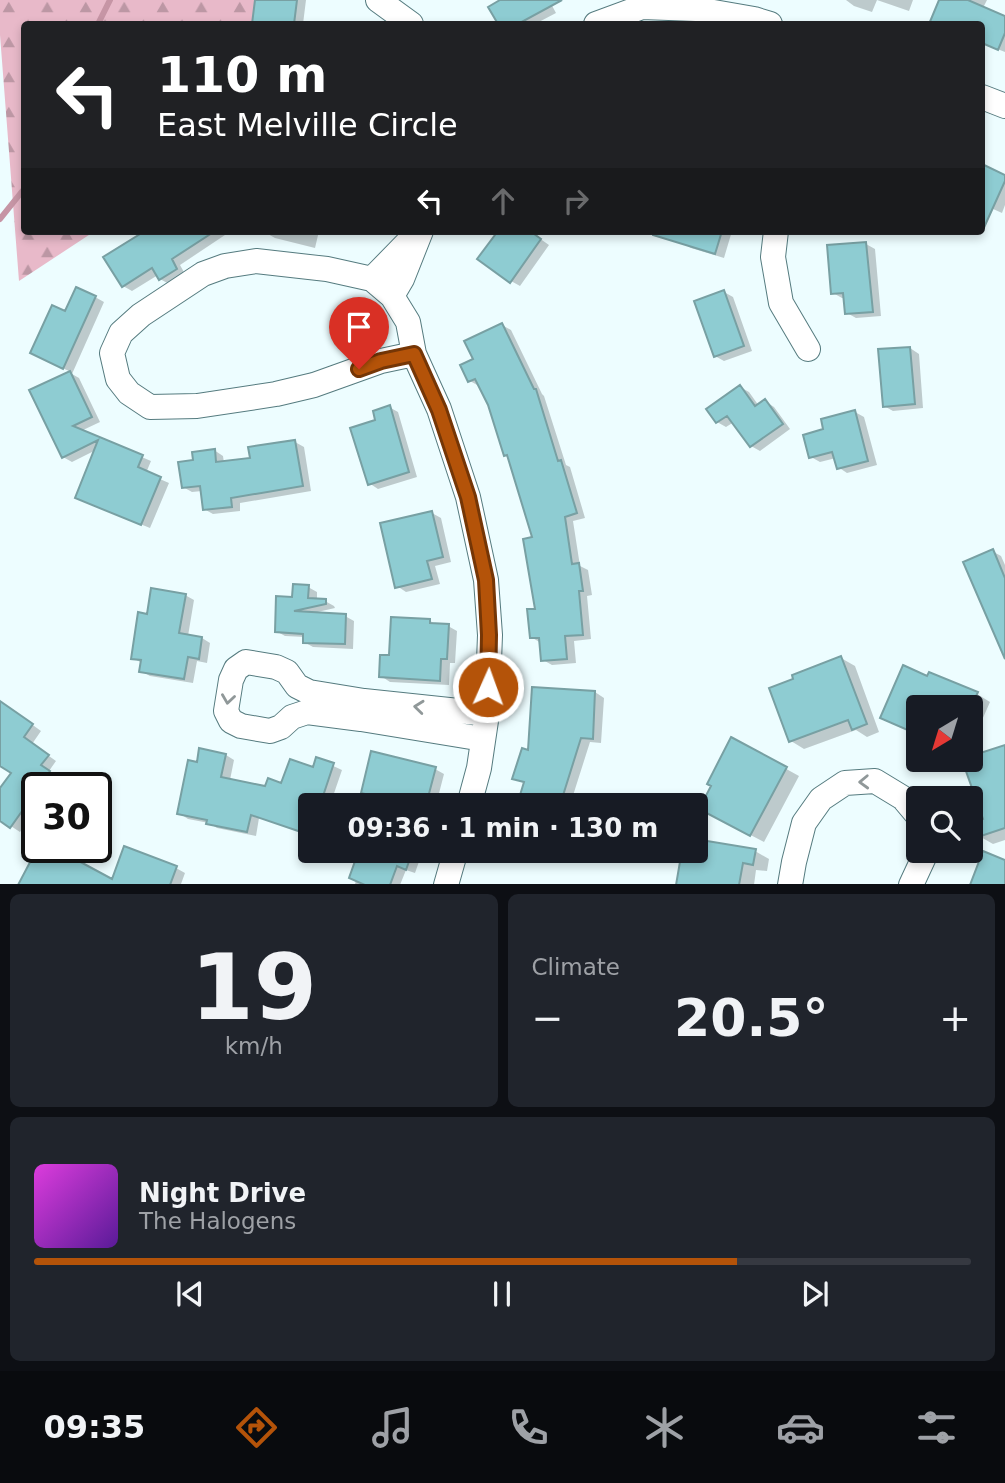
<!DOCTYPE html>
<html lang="en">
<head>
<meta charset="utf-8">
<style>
	body { margin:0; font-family:"DejaVu Sans",sans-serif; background:#20242c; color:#f1f3f6; height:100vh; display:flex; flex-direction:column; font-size:26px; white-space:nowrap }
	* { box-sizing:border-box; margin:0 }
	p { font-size:23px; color:#9ea1a6 }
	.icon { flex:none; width:38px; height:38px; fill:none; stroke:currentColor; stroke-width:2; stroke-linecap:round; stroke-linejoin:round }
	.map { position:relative; height:884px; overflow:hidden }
	.details { display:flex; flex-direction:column; gap:10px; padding:10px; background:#0d0f14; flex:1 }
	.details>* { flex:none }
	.top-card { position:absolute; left:21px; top:21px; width:964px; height:214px; border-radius:7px; box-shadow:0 4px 10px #0003; background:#202124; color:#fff; overflow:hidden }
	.needle { width:46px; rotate:218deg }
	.controls { position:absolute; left:906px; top:695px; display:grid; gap:14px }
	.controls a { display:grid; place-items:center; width:77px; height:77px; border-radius:7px; background:#171b24; box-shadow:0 4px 10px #0003; font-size:35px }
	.speed { position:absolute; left:21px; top:772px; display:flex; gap:14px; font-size:35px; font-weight:700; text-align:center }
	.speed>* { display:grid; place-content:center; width:91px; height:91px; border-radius:50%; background:#171b24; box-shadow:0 4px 10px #0003; line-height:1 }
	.speed .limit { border:4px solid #111; border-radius:10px; background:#fff; color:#111 }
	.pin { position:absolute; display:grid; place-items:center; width:60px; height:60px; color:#fff; margin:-72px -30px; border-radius:50% 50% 50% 0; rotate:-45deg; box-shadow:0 0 7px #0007 }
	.pin .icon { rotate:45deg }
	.me { position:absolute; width:77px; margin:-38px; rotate:2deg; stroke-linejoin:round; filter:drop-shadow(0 0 5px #0008) }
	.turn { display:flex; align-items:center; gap:24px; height:147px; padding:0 21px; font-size:32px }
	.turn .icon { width:91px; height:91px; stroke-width:2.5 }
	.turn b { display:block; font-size:49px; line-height:60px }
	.lanes { display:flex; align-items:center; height:66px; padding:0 21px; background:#0003; justify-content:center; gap:35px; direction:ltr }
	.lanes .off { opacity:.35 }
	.big { font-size:52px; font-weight:700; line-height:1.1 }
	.details .widget { flex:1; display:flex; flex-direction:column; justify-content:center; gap:10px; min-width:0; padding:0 24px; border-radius:10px; background:#20242c }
	.details .dial { align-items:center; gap:0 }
	.dial b { font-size:91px; line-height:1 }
	.song { display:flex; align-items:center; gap:21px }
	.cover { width:84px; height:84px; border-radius:10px; background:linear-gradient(135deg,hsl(300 70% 55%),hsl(270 70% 35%)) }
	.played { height:7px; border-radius:4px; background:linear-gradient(90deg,#b45309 75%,#363941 75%) }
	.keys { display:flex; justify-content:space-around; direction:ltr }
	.heat { display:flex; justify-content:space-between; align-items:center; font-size:38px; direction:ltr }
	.details .tiles { flex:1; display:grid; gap:10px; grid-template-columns:1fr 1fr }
	.widget:last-child { grid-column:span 2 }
	.trip { position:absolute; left:298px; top:793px; width:410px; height:70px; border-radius:7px; background:#171b24; box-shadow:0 4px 10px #0003; font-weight:700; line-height:70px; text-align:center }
	.tab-bar { display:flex; height:112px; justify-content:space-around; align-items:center; background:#090b0e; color:#9ea1a6 }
	.tab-bar .icon { width:49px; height:49px }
	.tab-bar .selected { color:#b45309 }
	.tab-bar b { font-size:32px; color:#f1f3f6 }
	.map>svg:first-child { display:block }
	.forest { fill:url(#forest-firs) }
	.shadow { fill:#0003 }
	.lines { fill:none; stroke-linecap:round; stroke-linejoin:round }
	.stream { stroke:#c695a5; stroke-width:6 }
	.building { fill:#8eccd2; stroke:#78a0a3; stroke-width:2 }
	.minor-casing { stroke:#557b7f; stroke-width:26 }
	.minor { stroke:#fff; stroke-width:24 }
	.oneway { stroke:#909899 }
	.route-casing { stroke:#753606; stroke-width:18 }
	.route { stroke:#b45309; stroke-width:12 }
</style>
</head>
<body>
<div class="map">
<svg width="1005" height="885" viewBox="0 0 1005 885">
	<defs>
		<pattern id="forest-firs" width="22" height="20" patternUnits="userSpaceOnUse" patternTransform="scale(1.75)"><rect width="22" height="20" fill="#e8b9c9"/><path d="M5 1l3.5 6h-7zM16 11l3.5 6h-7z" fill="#bc97a4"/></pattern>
	</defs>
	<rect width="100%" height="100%" fill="#edfdff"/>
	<path class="forest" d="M0 0H292L283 24H24V231H95L19 281 0 35Z"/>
	<path class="shadow" d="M257 0H306L303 24H254Z
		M504 0H549L556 13 535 24H500L490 8Z
		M846 0H913L909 11 877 0 872 12 854 6Z
		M941 0H987L983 8 1005 18V52L982 43V24H939L933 21Z
		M982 166 1005 177V205L1002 213 982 204Z
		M148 231H231L180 265 185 274 169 284 160 279 158 275 132 291 123 286Z
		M266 231H319L315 248 275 238 266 233Z
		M500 231H529L549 245 520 286 511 281Z
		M686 231H732L724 258 691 248 682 243Z
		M866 244 875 249 881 316 856 318 847 313 845 298H842L833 293Z
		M724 292 733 297 752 351 724 361 715 356Z
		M95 297 104 302 72 374 79 378 100 422 81 431 151 461 146 473 169 483 150 528 86 502 96 450 72 462 63 457 31 391 71 372 41 358 66 314Z
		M502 325 511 330 542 394 544 396 566 465 570 467 585 518 573 521 580 566 588 570 592 595 587 596 591 639 574 641 576 663 552 665 543 660 541 643 531 637 537 610 534 539 509 457 505 455 490 405 479 386 470 381 475 360Z
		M910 348 919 354 923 408 893 411 884 406Z
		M740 387 749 392 759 406 765 401 774 407 790 429 760 451 751 446 734 422 726 427 717 422Z
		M389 407 398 412 417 477 378 489 369 483 378 421Z
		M855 412 864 417 877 465 847 473 838 467 836 458 820 462 811 457 826 431Z
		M295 442 304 447 311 491 240 503V511L213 514 204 509 202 491 192 492 183 487 195 462 214 450 223 456 224 463 252 459Z
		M432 513 441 518 451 562 435 566 440 584 406 592 397 586Z
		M992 551 1001 556 1005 565V639Z
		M308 587 317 592V600L325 601 334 606 335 608 313 613 345 616 354 621 353 649 313 647 304 642 305 637 285 636 276 631 294 599Z
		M185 595 194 600 188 636 202 638 210 643 207 663 197 661 193 683 150 676 141 671 142 663 133 658 148 616Z
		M430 621 438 625 448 626 457 631 455 663H450L449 685 390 682 381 676 391 657Z
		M841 658 855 666 879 732 867 737 856 730 804 749 791 741Z
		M928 678 977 694 990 702 971 745V707H919V735L882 717Z
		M595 692 604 698 601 743 590 742 570 805H519L525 784 515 778Z
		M0 710H12L41 731 32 744 56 761 49 771 58 777 51 788H37V808L20 832 0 819V791L13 773 0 764Z
		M732 739 799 776 764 842 714 816Z
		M1005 746V840L993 844 979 836 985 820 964 762 962 766 948 760H971Z
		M226 755 234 760 230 780 267 788 282 785 314 769 318 759 342 770 330 805H310V835L259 818 256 836 217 828 209 823 188 819 179 813 198 764Z
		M435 769 444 774 436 805H374L377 799 363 792Z
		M695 841 755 851 769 859 767 871 756 870 754 885H678L695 850Z
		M40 847H93L83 865 112 881 176 868 185 873 181 884 182 885H58Z
		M357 850H423L415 873 406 870 400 885H355L360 852Z"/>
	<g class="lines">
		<path class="stream" d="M98 24 110 0
			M0 219 24 189"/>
	</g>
	<path class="building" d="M255 0H297L294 24H252Z
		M500 0H562L518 24H498L488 7Z
		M939 0H968L1005 16V33L998 50 982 43V24H929Z
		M982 164 1005 175V181L982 232Z
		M145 231H215L172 259 177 269 159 280 152 268 122 287 103 257Z
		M498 231H530L541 239 510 283 477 259Z
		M653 231H722L715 254 653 235Z
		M866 242 873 312 845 314 843 293 831 294 827 245Z
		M76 287 96 296 63 369 30 353 52 305 65 311Z
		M724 290 744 346 714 357 694 301Z
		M502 323 534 389H536L558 461 561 460 577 513 565 517 572 564 579 563 583 591H579L583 635 565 636 567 659 541 661 539 638H530L527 609H535L523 539 532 537 507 455 504 456 488 405 475 379 468 382 460 365 473 359 464 341Z
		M910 347 915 404 883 407 878 349Z
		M70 371 92 417 73 426 143 455 138 467 161 477 141 525 75 498 98 440 62 458 29 390Z
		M740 385 755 406 765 399 783 424 750 447 727 416 716 423 706 409Z
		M390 405 409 472 368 485 350 428 375 420 373 411Z
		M855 410 868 461 837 469 832 452 809 458 803 435 823 429 821 419Z
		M295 440 303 486 231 498 232 507 203 510 200 486 182 488 178 462 193 460 192 452 215 449 216 462 250 458 248 447Z
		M432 511 443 557 427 561 432 579 395 588 380 523Z
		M993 549 1005 578V659L963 562Z
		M293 584 309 585 308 598 326 599V604L294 611 346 614 345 644 303 643V634L275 632 276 596 292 597Z
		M151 588 186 594 179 633 202 637 199 659 188 657 184 679 139 672 141 660 131 659 138 612 147 614Z
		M391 617 430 619V623L449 624 447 659H441L440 681 379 677 380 655H389Z
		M841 656 867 724 852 730 848 720 789 742 769 688 793 679 792 675Z
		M903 665 927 676 929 672 978 692 971 707H919V735L880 718Z
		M532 687 595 691 593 739 581 738 560 805H517L524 782 512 779 522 748 528 750Z
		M0 701 33 724 24 737 49 755 41 765 50 771 39 788H37V790L10 828 0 821V788L11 773 0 766Z
		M731 737 787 767 750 836 699 809 711 786 707 784Z
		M1005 745V828L978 837 973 823 983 819 962 760H971V756Z
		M199 748 226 754 221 777 265 786 268 778 281 783 290 759 313 767 316 757 334 763 320 805H310V835L251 815 247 832 206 824 207 820 177 814 188 760 197 762Z
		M371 751 436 767 426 805H408L361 793Z
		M695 839 756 849 753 865 743 863 739 885H676L682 850H695Z
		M124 846 177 866 170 885H18L38 847H82L75 859 112 879Z
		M359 850H413L406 870 397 866 390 885H365L349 878Z
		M983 851 1005 860V885H970Z"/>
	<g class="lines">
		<g class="minor-casing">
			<path id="minor" d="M378 0 411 24
				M596 24 642 7 696 9 754 19 770 24
				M982 97 1005 106
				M776 231 773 257 781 303 808 349
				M372 279 414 236
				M392 296 402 279 421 231
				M414 354 381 361 314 385 276 394 197 406 150 407 129 393 118 379 112 353 121 333 141 315 203 274 225 266 256 261 327 269 372 279 392 296 408 322 414 354 439 409 468 497 486 580 490 635 487 714 479 768 469 805
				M483 739 361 719 307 712 292 717 281 727 270 731 241 726 231 721 226 711 231 680 236 669 246 662 276 667 287 672 297 686 309 692 364 701 487 714
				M446 885 456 850
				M790 885 794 862 804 823 821 799 845 783 875 781 903 798 919 817
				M911 885 924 857V850"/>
		</g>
		<use href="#minor" class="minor"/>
	</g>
	<defs><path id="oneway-chevron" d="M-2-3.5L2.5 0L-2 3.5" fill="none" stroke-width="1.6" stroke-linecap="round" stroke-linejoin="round" transform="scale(1.75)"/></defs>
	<g class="oneway">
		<use href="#oneway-chevron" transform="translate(228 699) rotate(98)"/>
		<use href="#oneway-chevron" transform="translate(419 707) rotate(-174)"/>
		<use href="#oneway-chevron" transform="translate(864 782) rotate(178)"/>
	</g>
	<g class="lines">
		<g class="route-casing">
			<path id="route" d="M359 369 381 361 414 354 439 410 468 497 486 580 489 635 488 687"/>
		</g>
		<use href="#route" class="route"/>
	</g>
</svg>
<div class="controls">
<a><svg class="needle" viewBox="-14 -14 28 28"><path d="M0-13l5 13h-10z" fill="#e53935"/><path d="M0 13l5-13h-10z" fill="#9ea1a6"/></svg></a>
<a><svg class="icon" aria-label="search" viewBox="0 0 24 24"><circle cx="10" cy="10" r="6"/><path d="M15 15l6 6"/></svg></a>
</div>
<div class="speed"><div class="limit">30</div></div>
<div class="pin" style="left:359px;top:369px;background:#d93025"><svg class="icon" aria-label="arrive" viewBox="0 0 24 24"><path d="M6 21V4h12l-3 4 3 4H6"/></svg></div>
<svg class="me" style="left:488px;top:687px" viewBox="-20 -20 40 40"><circle r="17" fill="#b45309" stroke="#fff" stroke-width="3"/><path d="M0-11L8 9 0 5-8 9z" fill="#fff"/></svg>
<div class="trip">09:36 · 1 min · 130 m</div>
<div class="top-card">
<div class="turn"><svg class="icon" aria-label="left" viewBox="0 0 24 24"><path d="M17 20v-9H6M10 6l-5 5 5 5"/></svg><div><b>110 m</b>East Melville Circle</div></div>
<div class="lanes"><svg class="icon" aria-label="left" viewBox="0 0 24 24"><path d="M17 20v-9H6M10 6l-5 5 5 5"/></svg><svg class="icon off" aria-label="ahead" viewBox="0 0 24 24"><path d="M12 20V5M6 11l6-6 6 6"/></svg><svg class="icon off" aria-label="right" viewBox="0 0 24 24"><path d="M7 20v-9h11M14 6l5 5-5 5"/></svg></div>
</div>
</div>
<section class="details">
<div class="tiles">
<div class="widget dial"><b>19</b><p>km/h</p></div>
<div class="widget"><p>Climate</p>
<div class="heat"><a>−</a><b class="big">20.5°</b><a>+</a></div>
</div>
<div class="widget">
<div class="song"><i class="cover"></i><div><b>Night Drive</b><p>The Halogens</p></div></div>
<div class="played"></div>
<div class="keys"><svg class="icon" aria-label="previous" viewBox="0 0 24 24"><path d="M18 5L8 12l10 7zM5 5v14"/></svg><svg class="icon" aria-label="pause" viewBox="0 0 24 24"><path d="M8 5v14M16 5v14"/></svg><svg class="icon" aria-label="next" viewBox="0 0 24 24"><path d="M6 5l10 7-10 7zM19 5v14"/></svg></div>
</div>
</div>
</section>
<nav class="tab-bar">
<b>09:35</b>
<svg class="icon selected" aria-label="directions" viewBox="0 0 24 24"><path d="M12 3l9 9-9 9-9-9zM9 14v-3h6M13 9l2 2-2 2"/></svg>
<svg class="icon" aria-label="music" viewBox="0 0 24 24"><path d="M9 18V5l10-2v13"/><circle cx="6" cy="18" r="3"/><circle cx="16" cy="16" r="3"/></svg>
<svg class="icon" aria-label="phone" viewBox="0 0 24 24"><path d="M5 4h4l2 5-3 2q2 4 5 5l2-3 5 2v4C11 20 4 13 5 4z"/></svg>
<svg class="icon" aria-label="climate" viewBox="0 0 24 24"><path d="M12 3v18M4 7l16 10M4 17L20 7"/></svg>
<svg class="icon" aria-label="car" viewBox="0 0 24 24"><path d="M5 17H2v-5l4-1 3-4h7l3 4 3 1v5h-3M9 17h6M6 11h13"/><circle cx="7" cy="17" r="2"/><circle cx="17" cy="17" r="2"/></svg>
<svg class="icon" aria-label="filters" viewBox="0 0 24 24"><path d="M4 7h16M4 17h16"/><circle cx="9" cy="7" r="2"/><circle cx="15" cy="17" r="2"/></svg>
</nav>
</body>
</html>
